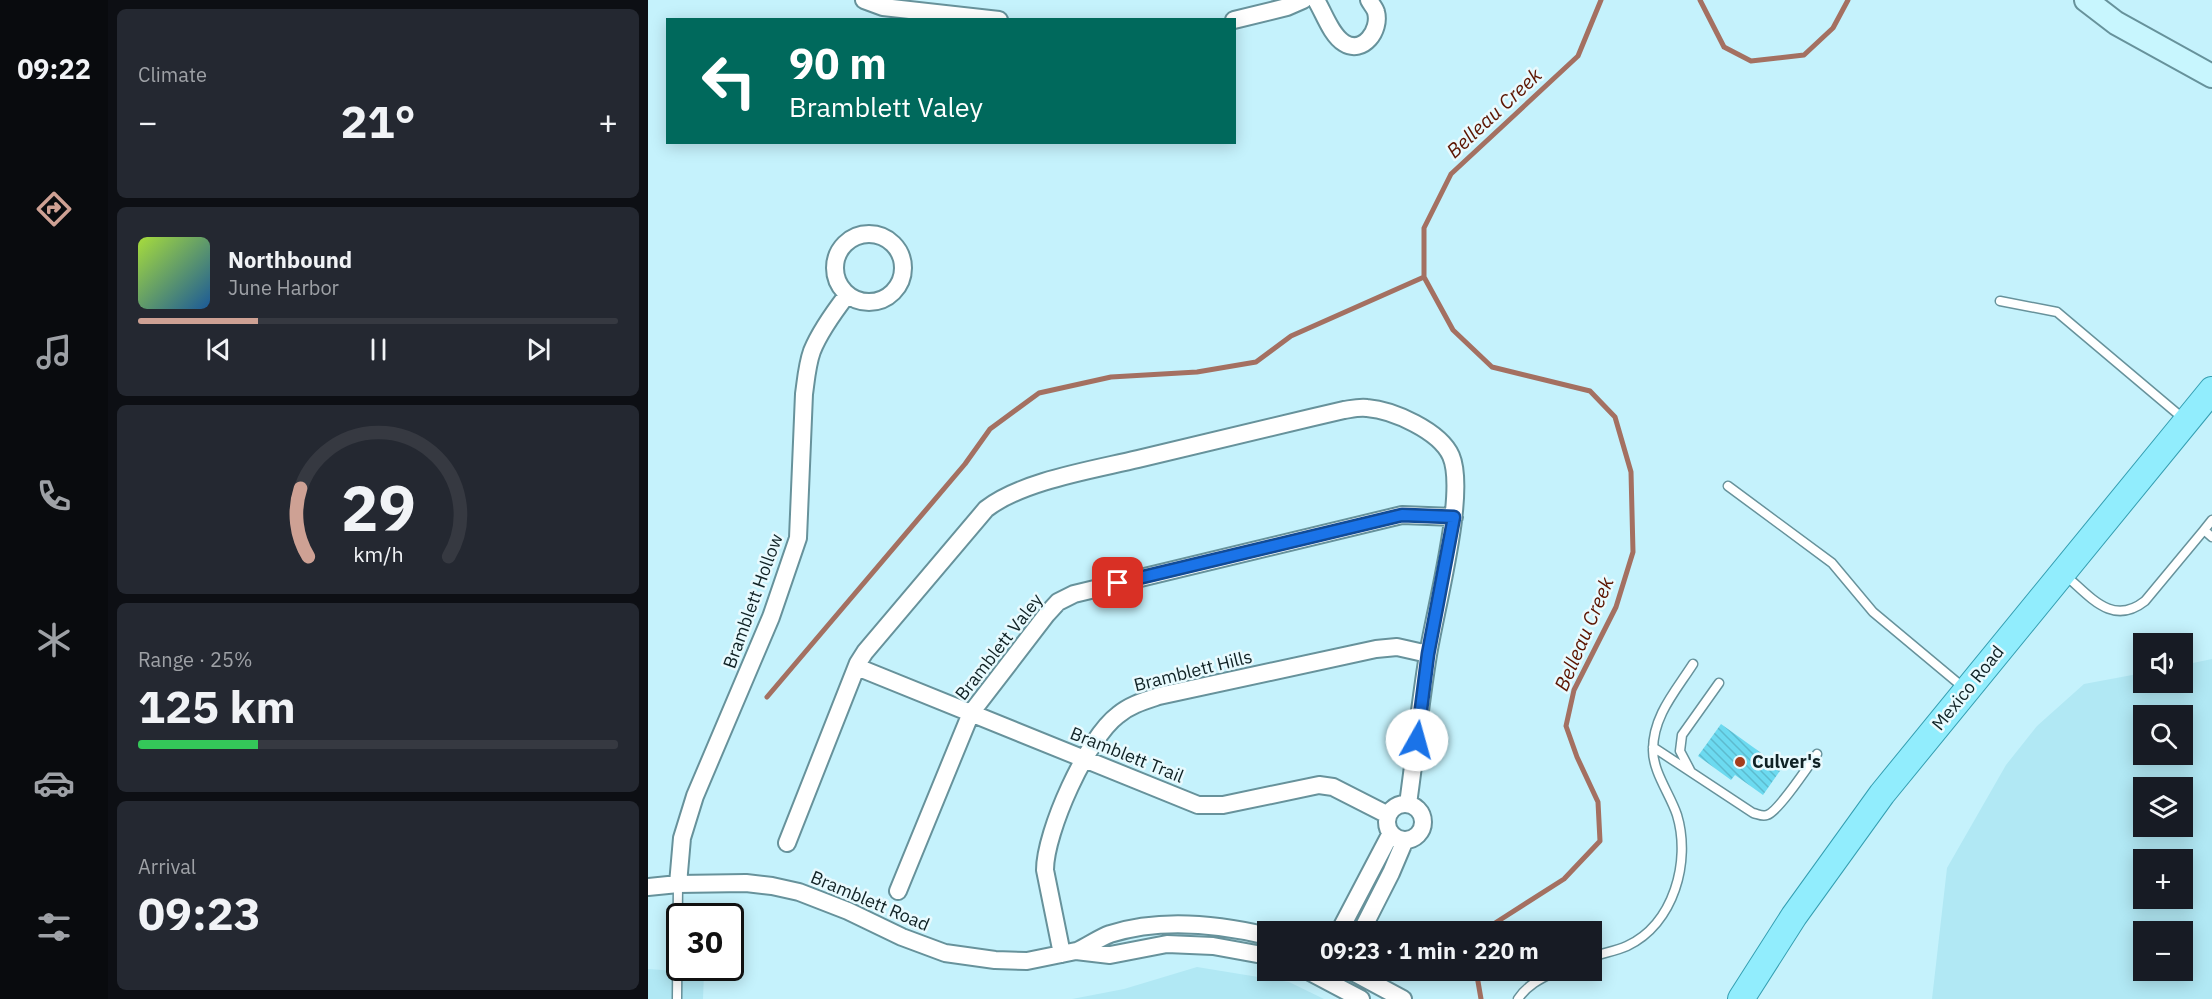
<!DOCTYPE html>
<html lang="en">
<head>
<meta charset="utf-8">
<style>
	body { margin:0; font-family:"IBM Plex Sans",sans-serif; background:#242831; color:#f1f3f6; height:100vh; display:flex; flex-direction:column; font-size:22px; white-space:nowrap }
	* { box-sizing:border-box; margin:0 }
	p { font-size:20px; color:#9ea1a6 }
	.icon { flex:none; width:33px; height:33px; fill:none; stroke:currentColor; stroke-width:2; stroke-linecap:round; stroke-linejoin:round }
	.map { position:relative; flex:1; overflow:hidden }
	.drawer { display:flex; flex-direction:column; gap:9px; padding:9px; background:#0d0f14; width:540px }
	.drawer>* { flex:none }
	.banner { position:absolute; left:18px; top:18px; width:570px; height:126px; border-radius:0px; box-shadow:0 3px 15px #0003; background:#00695c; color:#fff; overflow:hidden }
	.fabs { position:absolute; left:1485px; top:633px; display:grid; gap:12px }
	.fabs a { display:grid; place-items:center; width:60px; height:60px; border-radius:0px; background:#171b24; box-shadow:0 3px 15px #0003; font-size:30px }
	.speed { position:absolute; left:18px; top:903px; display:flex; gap:12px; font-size:30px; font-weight:700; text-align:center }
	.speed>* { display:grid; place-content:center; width:78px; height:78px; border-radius:50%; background:#171b24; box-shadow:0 3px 15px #0003; line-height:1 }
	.speed .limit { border:3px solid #111; border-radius:9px; background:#fff; color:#111 }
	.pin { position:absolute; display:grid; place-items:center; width:51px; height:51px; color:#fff; margin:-26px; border-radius:12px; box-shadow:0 3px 9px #0006 }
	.me { position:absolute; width:66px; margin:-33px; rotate:7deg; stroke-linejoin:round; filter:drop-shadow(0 0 4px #0008) }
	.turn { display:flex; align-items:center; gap:21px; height:126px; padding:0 24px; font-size:27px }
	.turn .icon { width:78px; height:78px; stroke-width:2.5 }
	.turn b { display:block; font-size:42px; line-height:51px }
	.big { font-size:45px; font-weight:700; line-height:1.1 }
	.drawer .widget { flex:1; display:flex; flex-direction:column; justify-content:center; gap:9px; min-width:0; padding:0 21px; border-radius:9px; background:#242831 }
	.drawer .dial { align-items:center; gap:0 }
	.dial svg { height:156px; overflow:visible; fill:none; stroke:#363941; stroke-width:7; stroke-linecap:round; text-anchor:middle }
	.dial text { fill:#f1f3f6; stroke:none }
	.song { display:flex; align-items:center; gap:18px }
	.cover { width:72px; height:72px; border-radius:9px; background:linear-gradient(135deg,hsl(80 70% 55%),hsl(210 70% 35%)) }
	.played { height:6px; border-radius:3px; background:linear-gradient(90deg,#cea194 25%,#363941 25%) }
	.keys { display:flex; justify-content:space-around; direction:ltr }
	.heat { display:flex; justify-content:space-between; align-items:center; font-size:33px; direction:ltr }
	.charge { height:9px; border-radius:4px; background:linear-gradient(90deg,#34c759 25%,#363941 0) }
	.trip { position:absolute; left:609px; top:921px; width:345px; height:60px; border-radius:0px; background:#171b24; box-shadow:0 3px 15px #0003; font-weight:700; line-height:60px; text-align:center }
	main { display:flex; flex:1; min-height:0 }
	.tab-bar { display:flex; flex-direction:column; width:108px; justify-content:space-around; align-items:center; background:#090b0e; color:#9ea1a6 }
	.tab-bar .icon { width:42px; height:42px }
	.tab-bar .on { color:#cea194 }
	.tab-bar b { font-size:27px; color:#f1f3f6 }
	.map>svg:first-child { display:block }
	.built { fill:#b1e8f4; fill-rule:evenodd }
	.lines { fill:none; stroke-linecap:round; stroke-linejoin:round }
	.stream { stroke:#a47061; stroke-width:5 }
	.building { fill:url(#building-back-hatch) }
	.lane-casing { stroke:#67929b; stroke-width:11 }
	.street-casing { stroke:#67929b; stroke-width:20 }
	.secondary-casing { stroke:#67929b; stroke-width:26 }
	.primary-casing { stroke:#349eb1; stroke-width:28 }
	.lane { stroke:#fff; stroke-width:8 }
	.street { stroke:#fff; stroke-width:16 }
	.secondary { stroke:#c8f6fe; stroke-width:22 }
	.primary { stroke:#91edfd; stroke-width:26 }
	.route-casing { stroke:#114b97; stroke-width:15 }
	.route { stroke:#1a73e8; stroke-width:10 }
	.poi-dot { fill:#a43d1d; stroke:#e8fafe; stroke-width:2 }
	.labels { text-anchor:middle; stroke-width:5; stroke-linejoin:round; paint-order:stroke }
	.street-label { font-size:18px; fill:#102225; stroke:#e8fafe }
	.poi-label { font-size:18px; font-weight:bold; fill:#102225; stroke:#e8fafe; text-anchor:start }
	.water-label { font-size:20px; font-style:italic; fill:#5c1400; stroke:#e8fafe }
</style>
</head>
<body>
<main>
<nav class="tab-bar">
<b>09:22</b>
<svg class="icon on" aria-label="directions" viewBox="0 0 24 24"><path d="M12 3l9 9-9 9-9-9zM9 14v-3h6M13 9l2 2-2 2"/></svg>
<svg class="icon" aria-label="music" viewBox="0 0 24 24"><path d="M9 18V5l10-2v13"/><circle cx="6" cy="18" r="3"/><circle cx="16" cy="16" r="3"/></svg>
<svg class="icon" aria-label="phone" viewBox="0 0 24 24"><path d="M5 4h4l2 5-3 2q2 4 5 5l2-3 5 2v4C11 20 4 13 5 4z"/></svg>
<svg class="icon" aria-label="climate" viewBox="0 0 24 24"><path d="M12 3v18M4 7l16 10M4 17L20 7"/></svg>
<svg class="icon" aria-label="car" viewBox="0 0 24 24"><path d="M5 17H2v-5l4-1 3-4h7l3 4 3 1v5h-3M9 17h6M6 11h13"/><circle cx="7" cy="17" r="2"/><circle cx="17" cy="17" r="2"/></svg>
<svg class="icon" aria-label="filters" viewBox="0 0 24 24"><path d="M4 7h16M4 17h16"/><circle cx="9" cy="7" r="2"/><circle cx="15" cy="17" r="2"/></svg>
</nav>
<section class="drawer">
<div class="widget"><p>Climate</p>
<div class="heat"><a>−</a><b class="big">21°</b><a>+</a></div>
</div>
<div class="widget">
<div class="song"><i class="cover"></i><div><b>Northbound</b><p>June Harbor</p></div></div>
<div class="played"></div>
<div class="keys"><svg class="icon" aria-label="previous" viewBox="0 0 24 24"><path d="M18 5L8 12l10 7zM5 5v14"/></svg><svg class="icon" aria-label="pause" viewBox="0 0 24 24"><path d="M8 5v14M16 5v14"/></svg><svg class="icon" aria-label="next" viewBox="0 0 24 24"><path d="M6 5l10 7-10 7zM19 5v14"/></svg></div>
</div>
<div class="widget dial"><svg viewBox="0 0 100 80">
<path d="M14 69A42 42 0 1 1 86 69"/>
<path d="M14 69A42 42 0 0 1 10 34" stroke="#cea194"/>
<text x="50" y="56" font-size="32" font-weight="700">29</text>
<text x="50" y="72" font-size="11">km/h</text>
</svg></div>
<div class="widget"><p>Range · 25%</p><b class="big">125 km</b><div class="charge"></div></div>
<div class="widget"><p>Arrival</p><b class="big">09:23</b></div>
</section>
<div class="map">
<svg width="1564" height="999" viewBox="0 0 1564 999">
	<defs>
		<pattern id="building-back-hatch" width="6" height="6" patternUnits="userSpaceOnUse" patternTransform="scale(1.5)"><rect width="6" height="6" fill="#6cdaf0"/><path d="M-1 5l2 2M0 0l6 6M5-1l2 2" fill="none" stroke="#5dbbce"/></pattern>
	</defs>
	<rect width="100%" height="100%" fill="#c5f2fc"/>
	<path class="built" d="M1564 659V999H1284L1299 868 1358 765 1389 726 1436 684 1495 673 1496 682H1534L1535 665ZM1496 716H1534V754H1496ZM1496 788H1534V826H1496ZM1496 860H1534V898H1496ZM1496 932H1534V970H1496Z
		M549 967 641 982 676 999H424L476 989Z
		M0 969 56 973 55 999H0Z"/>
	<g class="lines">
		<path class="stream" d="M1052 0 1076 47 1103 61 1156 55 1185 28 1200 0
			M119 697 317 464 342 429 391 393 463 377 549 372 608 362 643 336 776 277
			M841 932 844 925 916 879 952 841 950 802 929 757 918 726 926 690 968 607 985 552 983 472 967 417 942 391 844 367 805 330 776 277V228L803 174 930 56 953 0
			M828 970 833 999"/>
	</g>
	<path class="building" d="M1073 724 1134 768 1115 795 1087 775 1083 780 1050 756Z"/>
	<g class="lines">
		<g class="lane-casing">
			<path id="lane" d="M1352 301 1409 312 1537 420
				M1080 486 1184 563 1225 612 1316 688
				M1564 520 1556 530 1564 537
				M1417 575C1442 596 1464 627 1497 601L1556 530
				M1005 747 1105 813C1110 814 1114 817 1119 815 1130 812 1161 765 1169 754
				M1042 770 1032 751 1034 735 1071 683
				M944 957C955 953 968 951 979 946 1026 924 1043 861 1029 815 1022 794 1005 772 1005 750 1005 716 1027 692 1045 664
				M29 999 30 884
				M870 999C880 984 894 978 910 970"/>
		</g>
		<g class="street-casing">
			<path id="street" d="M216 0 235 7 351 20
				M668 0C676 13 683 35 696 43 715 55 733 30 728 12 727 8 723 4 721 0
				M586 20 639 7 655 0
				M187 268a34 34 0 1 1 68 0a34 34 0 1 1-68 0Z
				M209 667 550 805H575L671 785 685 787 740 815
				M739 822a18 18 0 1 1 36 0a18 18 0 1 1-36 0Z
				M139 843 210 663 217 652 338 509C374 481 444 470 490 459 558 443 627 426 696 410 703 409 711 407 719 408 745 410 792 431 803 456 819 493 787 610 780 655 772 704 767 754 760 804
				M30 884 34 838 47 796 123 617 150 538 156 394C158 380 159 365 164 351 172 331 186 312 199 295
				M0 887 30 884 98 883 124 886 151 892 200 911 254 937 297 953 347 960 379 961 428 951 462 955 519 944 565 946 620 956
				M250 891 323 713 399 614 410 602 426 594 754 515 806 517
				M691 932 743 833
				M713 932 743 873 757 840
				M429 951C440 946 451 938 462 934 512 918 570 924 620 936
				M414 954 397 870C397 832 439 738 470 715 482 705 496 701 511 696L728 649 749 647 780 654
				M658 970 713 999
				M701 970 755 999"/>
		</g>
		<g class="secondary-casing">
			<path id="secondary" d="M1438 0 1468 23 1564 76"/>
		</g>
		<g class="primary-casing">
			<path id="primary" d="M1093 999 1146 916 1234 794 1564 390"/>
		</g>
		<use href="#lane" class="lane"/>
		<use href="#street" class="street"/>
		<use href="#secondary" class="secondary"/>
		<use href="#primary" class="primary"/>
	</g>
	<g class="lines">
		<g class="route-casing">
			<path id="route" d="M470 583 754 515 806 517 780 654 769 740"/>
		</g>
		<use href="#route" class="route"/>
	</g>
	<circle class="poi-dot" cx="1092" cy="762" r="6"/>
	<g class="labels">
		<g class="street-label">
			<text transform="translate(105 601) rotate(-70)" y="6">Bramblett Hollow</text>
			<text transform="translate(351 647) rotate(-52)" y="6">Bramblett Valey</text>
			<text transform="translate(545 671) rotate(-14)" y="6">Bramblett Hills</text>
			<text transform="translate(1320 688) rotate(-51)" y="6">Mexico Road</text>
			<text transform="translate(479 755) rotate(22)" y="6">Bramblett Trail</text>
			<text transform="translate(222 901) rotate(23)" y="6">Bramblett Road</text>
		</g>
		<g class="poi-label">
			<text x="1104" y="768">Culver's</text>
		</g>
		<g class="water-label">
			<text transform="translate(846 113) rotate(-43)" y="7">Belleau Creek</text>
			<text transform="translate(936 634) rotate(-67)" y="7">Belleau Creek</text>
		</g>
	</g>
</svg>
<div class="fabs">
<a><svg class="icon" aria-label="sound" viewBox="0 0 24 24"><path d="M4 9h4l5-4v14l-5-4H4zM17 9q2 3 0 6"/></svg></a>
<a><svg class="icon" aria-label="search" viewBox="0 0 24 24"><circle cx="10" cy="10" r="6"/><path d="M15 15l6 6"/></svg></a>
<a><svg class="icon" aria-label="layers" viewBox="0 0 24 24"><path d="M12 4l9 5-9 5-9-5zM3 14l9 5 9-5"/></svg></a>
<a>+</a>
<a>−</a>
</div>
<div class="speed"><div class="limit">30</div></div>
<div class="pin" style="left:470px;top:583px;background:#d93025"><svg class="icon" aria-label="arrive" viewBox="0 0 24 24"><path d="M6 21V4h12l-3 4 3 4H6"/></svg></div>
<svg class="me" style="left:769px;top:740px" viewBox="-20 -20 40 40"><circle r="19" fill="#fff"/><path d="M0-13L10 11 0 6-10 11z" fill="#1a73e8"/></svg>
<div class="trip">09:23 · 1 min · 220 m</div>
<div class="banner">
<div class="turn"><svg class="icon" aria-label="left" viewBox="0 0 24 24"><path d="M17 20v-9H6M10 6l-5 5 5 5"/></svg><div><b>90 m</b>Bramblett Valey</div></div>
</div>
</div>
</main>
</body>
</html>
